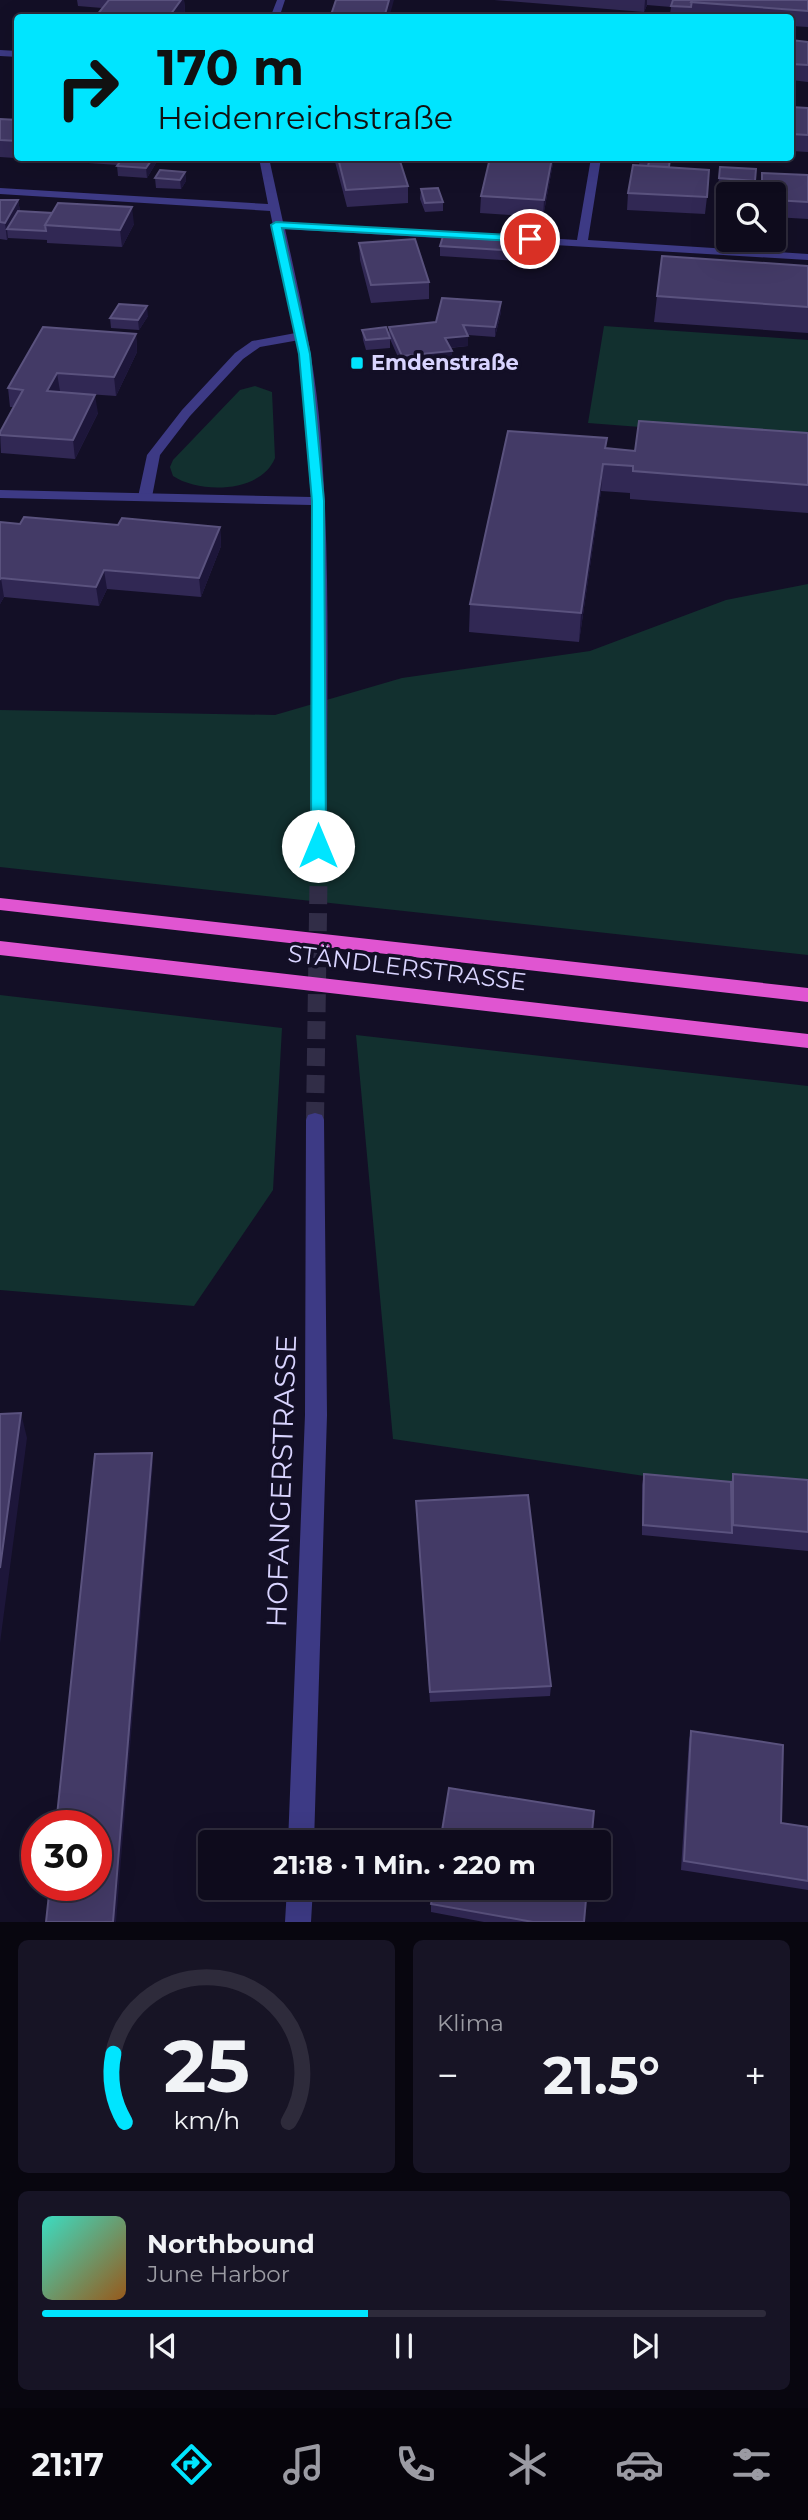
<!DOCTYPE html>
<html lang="de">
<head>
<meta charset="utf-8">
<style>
	body { margin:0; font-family:Montserrat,sans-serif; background:#171425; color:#f1f3f6; height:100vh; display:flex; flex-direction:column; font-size:26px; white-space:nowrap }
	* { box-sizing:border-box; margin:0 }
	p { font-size:23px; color:#9b9ba3 }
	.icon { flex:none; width:38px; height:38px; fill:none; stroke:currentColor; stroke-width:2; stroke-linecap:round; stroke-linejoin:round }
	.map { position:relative; height:1922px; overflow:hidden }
	.drawer { display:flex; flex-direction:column; gap:18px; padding:18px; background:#08060f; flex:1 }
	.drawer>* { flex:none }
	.hud { position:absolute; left:14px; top:14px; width:780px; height:147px; border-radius:7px; box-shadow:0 7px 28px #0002,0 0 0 2px #2e2b3b; background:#00e5ff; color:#111; overflow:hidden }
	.buttons { position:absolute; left:716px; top:182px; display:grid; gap:14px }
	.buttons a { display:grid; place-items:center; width:70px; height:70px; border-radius:7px; background:#0e0b1c; box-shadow:0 7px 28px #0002,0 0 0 2px #2e2b3b; font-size:35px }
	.speed { position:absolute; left:21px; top:1810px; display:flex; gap:14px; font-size:35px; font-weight:700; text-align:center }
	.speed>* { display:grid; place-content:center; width:91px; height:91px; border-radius:50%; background:#0e0b1c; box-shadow:0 7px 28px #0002,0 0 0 2px #2e2b3b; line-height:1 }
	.speed .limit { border:10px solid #d22; background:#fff; color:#111 }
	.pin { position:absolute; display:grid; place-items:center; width:60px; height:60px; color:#fff; margin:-30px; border:4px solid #fff; border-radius:50%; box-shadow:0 2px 7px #0007 }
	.me { position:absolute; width:77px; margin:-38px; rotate:0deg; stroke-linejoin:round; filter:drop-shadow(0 0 5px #0008) }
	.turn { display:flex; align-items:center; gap:24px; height:147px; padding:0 28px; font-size:32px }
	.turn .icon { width:91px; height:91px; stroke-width:2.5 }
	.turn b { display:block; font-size:49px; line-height:60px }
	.big { font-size:52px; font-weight:700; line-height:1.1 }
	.drawer .widget { flex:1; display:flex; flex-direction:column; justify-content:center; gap:10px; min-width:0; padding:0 24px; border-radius:10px; background:#171425 }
	.drawer .dial { align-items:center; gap:0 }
	.dial svg { height:182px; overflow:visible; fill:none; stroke:#2e2b3b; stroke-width:7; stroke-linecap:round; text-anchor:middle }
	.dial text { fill:#f1f3f6; stroke:none }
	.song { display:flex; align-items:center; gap:21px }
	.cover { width:84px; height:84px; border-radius:10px; background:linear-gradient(135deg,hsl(170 70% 55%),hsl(30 70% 35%)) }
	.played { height:7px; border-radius:4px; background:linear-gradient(90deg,#00e5ff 45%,#2e2b3b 45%) }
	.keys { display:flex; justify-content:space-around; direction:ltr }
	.heat { display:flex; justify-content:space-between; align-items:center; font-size:38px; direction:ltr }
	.drawer .tiles { flex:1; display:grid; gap:18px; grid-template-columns:1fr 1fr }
	.widget:last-child { grid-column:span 2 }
	.trip { position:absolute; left:198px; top:1830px; width:413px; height:70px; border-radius:7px; background:#0e0b1c; box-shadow:0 7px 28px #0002,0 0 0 2px #2e2b3b; font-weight:700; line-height:70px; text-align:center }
	.tabs { display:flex; height:112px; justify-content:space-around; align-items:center; background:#06040b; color:#9b9ba3 }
	.tabs .icon { width:49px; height:49px }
	.tabs .current { color:#00e5ff }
	.tabs b { font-size:32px; color:#f1f3f6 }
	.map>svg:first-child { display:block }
	.green { fill:#12302f }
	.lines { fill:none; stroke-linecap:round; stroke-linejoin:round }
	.minor-tunnel { stroke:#312d47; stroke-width:18; stroke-dasharray:18 9; stroke-linecap:butt }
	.service { fill:#3d3a85; fill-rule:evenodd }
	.minor { fill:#3d3a85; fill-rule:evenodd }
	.trunk { fill:#e055d1; fill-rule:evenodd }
	.wall { fill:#312854 }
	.shaded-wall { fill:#1d163a }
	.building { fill:#433a66; stroke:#5a527e; stroke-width:2 }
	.route { fill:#00e5ff; stroke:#0095a6; stroke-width:2 }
	.poi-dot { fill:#00e5ff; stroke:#130f26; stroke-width:2.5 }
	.labels { text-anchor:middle; stroke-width:7; stroke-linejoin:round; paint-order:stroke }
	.far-poi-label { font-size:21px; font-weight:bold; fill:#d9d4ff; stroke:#130f26; text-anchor:start }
	.street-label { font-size:24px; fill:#d9d4ff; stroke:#130f26 }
	.near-street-label { font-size:28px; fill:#d9d4ff; stroke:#130f26 }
</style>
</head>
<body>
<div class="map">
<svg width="808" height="1922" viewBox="0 0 808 1922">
	<rect width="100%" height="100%" fill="#130f26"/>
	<path class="green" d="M604 326 808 340V440L588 423Z
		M255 386 272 392 275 458C261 493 200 494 173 476L170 467 173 460 240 390Z
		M808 584V955L0 867V710L275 715 402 678 590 651 726 600Z
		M0 995 282 1028 273 1190 194 1306 0 1290Z
		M356 1035 808 1086V1500L393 1439Z"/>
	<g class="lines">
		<path class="minor-tunnel" d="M315 1120 319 846"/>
		<path class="service" d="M301 332 307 336 305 339 260 347 243 359 190 416 160 455 152 497 145 501 140 500 138 497 147 455 182 410 235 353 252 341Z"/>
		<path class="minor" d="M277 0H285L279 18H270Z
			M0 50 18 51V57L0 56Z
			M259 158H269L283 222 577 240 591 158H601L588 240 808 254V260L285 229C299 291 313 353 319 417 332 559 326 703 327 846L319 851 311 846V505L0 498V490L311 497 299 354 270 211 0 194V188L268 204Z
			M315 1113 322 1115 324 1120 327 1415 314 1843H288L305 1415 306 1120 308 1115Z
			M287 1888H313L311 1922H285Z"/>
		<path class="trunk" d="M0 898 808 988V1002L0 910Z
			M0 941 808 1034V1048L0 955Z"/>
	</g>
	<path class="wall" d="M77 0H184L185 11 181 18H97V15L102 8 78 6Z
		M494 0H808V27L791 26V18L690 17V16L670 14 671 7 647 5 644 12Z
		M791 40 808 42V82L791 80Z
		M791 107 808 108V152L791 151Z
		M0 119 18 120V158H159L147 178 118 176 117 166 118 165 0 157Z
		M334 158H399L408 186V203L347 207Z
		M490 158H554L543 217 480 213 481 196Z
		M640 158 669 167 707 197 705 214 627 210 628 193 639 165Z
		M720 167 756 169 754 190 718 188Z
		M185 172 186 181 181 189 156 188 155 178Z
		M762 173 808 175V219L774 217V194H760Z
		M421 189 443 202V211L425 212 420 199Z
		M0 200H18L20 211 134 224 122 247 47 243V240L8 238 7 240 0 239Z
		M359 243 429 282V299L371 303 360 260Z
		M440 246 518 250 516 261 440 256Z
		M808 266V333L654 322 657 296Z
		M501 312 495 337 468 335V346L450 348 452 351 451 361 402 366 390 339V348L366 350 363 340 362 330 389 335V327L436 322Z
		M148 316 139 330 111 328 110 318Z
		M136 334 137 352 116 396 59 392 98 413 75 459 1 453 0 432 14 407H10L8 388Z
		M808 433V513L630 499V493L601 491 579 642 469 632 470 604 607 438 606 448 635 451Z
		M0 522 20 524 220 527 221 546 201 597 107 589 99 606 4 597 0 604Z
		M644 1474 731 1482 733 1474 808 1480V1551L642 1535V1485Z
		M416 1501 551 1686 550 1696 430 1702Z
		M691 1731 781 1823 808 1827V1890L681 1870 689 1740Z
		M431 1904 584 1922H484L431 1912Z"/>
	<path class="shaded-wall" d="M181 0H184L185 11 181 18H168Z
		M389 0H394L389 18H384Z
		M645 0H647V5L644 12Z
		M153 158H159L147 178 146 168Z
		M552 158H554L543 217 544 200Z
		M185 172 186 181 181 189 180 180Z
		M18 200 21 217 7 229 8 238 7 240 5 223Z
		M132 207 134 224 122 247 120 230Z
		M519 241 518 250 516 261V251Z
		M501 302V312L495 337V327Z
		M147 306 148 316 139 330 138 320Z
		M136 334 137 352 116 396 114 377Z
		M468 336V346L445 348V338Z
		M452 351 451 361 402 366V356Z
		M57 373 60 391 50 410 47 391Z
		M95 395 98 413 75 459 73 440Z
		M603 464 601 491 579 642 581 613Z
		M220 527 221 546 201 597 199 578Z
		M104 570 107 589 99 606 96 587Z
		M1 578 4 597 0 604V579Z
		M21 1413 27 1438 0 1643V1568Z
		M152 1453 153 1463 116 1922H113Z"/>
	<path class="building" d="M109 0H181L168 18H136L97 15Z
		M336 0H389L384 18H330Z
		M673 0H692L691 7 671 6Z
		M692 0H808V11L691 2Z
		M473 15 505 18H472Z
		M791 40 808 42V65L791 64Z
		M791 107 808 108V135L791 134Z
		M0 119 18 120V141L0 140Z
		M123 158H153L146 168 117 166Z
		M338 158H399L408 186 346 190Z
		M490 158H552L544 200 481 196Z
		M640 158H670L669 167 648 166 649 162H639Z
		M633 165 709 170 707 197 628 193Z
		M720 167 756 169 755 181 719 178Z
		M160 170 185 172 180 180 155 178Z
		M762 173 808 175V202L774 200V194H762Z
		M438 188 443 202 425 203 421 189Z
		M0 200H18L5 223 0 222Z
		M58 203 132 207 120 230 45 225Z
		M18 211 52 213 45 225 46 231 7 229Z
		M443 236 519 241 516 251 440 246Z
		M415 239 429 282 371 285 359 243Z
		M662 256 808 266V307L657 296Z
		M442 298 501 302 495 327 463 325 468 336 445 338 452 351 402 356 389 327 436 322Z
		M119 304 147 306 138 320 110 318Z
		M43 327 136 334 114 377 57 373 47 391 95 395 73 440 0 435V432L23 390 8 388Z
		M386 327 390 338 366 340 362 330Z
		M639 421 808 433V485L633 471V466L603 464 581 613 470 604 508 431 607 438 605 448 635 451Z
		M24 517 118 525 122 518 220 527 199 578 104 570 96 587 1 578 0 579V522L20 524Z
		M21 1413 0 1568V1414Z
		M152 1453 113 1922H46L50 1885H96V1825H56L95 1454Z
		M644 1474 731 1482 732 1533 643 1525Z
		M733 1474 808 1480V1532L733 1525Z
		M528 1495 551 1686 430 1692 416 1501Z
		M691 1731 783 1745 781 1823 808 1827V1881L684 1861Z
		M449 1788 594 1811 591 1843H440Z
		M434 1888H587L584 1922H533L431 1904Z"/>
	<path class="route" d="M276 222 530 236 535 239 530 242 282 228 310 354 324 501 326 846 318 851 311 846 312 501 299 354 271 225Z"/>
	<rect class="poi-dot" x="350" y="356" width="14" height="14" rx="3.5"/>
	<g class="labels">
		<g class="far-poi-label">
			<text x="371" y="370">Emdenstraße</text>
		</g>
		<g class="street-label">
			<text transform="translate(407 968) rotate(7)" y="8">STÄNDLERSTRASSE</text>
		</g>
		<g class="near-street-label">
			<text transform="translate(281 1481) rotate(-88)" y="10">HOFANGERSTRASSE</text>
		</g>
	</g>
</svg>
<div class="buttons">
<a><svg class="icon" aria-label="search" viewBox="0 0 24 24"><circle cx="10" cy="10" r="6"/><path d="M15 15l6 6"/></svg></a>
</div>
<div class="speed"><div class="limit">30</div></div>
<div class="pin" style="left:530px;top:239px;background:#d93025"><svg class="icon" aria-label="arrive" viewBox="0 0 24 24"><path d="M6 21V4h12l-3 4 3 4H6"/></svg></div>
<svg class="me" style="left:318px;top:846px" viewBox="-20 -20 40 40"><circle r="19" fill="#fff"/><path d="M0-13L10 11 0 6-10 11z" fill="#00e5ff"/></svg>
<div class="trip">21:18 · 1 Min. · 220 m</div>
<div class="hud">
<div class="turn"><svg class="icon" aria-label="right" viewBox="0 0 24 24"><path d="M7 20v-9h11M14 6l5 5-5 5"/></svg><div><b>170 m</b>Heidenreichstraße</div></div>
</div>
</div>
<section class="drawer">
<div class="tiles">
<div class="widget dial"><svg viewBox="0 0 100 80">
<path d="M14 69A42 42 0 1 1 86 69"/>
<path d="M14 69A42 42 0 0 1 9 39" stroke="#00e5ff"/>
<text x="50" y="56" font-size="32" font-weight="700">25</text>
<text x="50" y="72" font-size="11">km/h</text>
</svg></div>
<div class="widget"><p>Klima</p>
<div class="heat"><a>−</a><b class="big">21.5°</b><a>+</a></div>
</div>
<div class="widget">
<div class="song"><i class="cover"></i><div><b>Northbound</b><p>June Harbor</p></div></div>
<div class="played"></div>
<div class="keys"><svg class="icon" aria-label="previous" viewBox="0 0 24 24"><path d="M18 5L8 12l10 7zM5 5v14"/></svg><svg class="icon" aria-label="pause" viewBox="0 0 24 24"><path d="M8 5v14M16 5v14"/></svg><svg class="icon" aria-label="next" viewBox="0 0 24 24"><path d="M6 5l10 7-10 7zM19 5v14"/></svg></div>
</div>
</div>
</section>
<nav class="tabs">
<b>21:17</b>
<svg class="icon current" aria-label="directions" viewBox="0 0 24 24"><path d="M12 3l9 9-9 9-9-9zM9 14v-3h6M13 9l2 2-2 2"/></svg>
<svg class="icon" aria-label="music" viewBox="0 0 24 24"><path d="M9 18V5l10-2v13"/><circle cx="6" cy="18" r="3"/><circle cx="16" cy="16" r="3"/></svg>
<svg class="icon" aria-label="phone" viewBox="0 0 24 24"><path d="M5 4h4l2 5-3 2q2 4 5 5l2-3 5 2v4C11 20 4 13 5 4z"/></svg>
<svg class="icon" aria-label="climate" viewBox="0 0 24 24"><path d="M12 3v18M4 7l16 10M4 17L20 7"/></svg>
<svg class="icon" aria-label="car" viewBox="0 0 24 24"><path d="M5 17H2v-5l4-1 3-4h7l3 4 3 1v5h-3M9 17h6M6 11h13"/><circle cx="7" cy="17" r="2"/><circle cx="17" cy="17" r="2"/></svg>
<svg class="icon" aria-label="filters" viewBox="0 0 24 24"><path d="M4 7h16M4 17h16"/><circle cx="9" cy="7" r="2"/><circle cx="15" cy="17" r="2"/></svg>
</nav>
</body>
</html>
